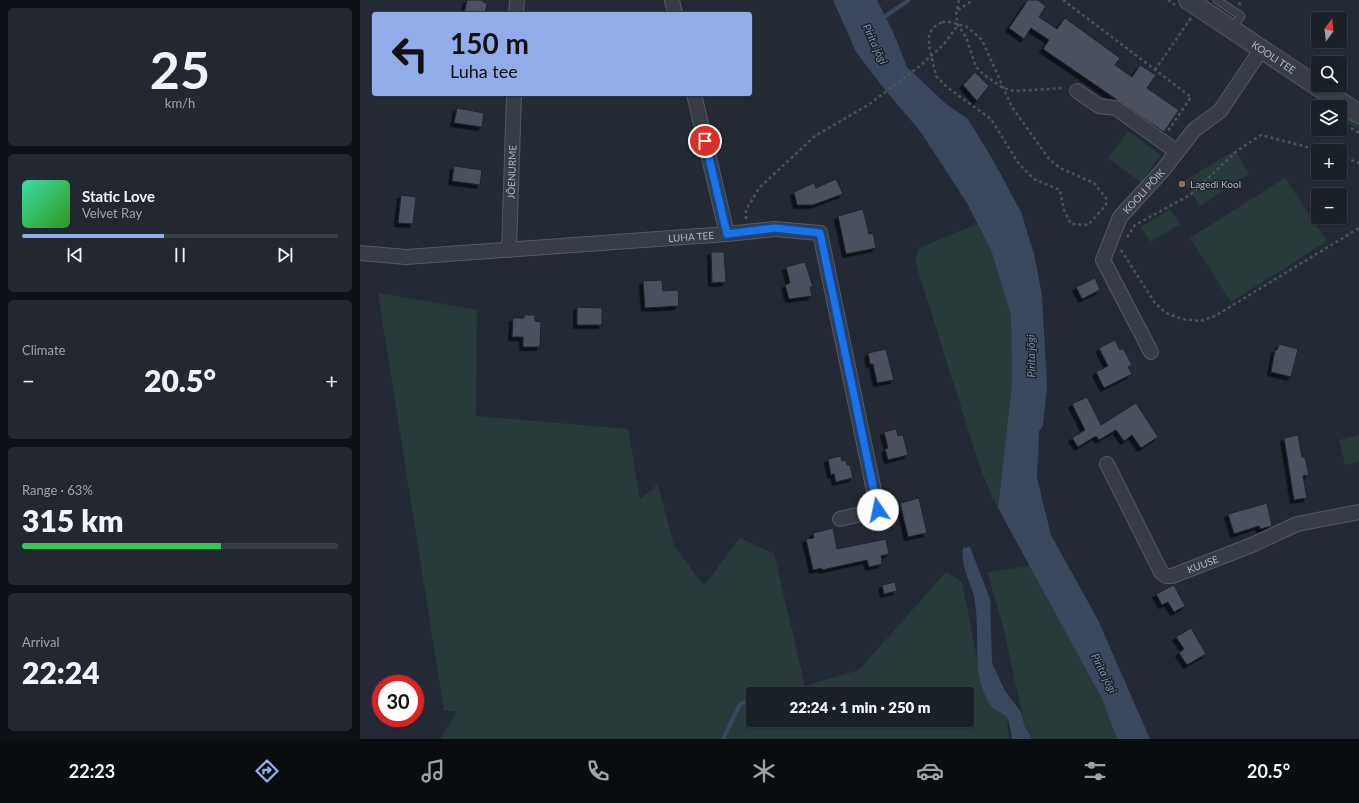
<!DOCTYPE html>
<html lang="en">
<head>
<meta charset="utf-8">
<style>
	body { margin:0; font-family:Lato,sans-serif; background:#232830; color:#f1f3f6; height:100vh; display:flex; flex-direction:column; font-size:15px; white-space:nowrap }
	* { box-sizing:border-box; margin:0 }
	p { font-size:13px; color:#9fa3a8 }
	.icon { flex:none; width:22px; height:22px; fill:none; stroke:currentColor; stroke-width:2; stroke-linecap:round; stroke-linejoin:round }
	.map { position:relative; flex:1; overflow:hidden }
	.details { display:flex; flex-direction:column; gap:8px; padding:8px; background:#0e1216; width:360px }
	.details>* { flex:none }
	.guide { position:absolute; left:12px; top:12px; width:380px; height:84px; border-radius:4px; box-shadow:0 1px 3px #0004,0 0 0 1px #383e45; background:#90ade9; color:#111; overflow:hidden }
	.needle { width:26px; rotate:15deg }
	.tools { position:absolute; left:951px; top:12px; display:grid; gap:8px }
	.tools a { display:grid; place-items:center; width:36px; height:36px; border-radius:4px; background:#1a2028; box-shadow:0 1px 3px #0004,0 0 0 1px #383e45; font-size:20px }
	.speed { position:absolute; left:12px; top:675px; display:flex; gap:8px; font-size:20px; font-weight:700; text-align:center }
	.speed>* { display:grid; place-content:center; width:52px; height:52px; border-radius:50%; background:#1a2028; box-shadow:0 1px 3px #0004,0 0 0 1px #383e45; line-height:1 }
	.speed .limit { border:6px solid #d22; background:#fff; color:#111 }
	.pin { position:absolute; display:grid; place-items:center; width:34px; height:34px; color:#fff; margin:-17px; border:2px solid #fff; border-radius:50%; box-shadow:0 1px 4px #0007 }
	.me { position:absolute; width:44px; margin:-22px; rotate:349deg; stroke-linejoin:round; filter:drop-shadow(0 0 3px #0008) }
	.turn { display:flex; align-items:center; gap:14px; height:84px; padding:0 12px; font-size:18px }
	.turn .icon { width:52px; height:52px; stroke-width:2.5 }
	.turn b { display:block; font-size:28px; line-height:34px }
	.big { font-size:30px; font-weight:800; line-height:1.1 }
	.details .card { flex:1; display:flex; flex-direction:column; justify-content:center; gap:6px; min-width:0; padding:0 14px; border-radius:6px; background:#232830 }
	.details .dial { align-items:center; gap:0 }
	.dial b { font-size:52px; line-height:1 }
	.song { display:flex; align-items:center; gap:12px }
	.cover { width:48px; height:48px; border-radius:6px; background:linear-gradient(135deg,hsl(160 70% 55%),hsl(110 70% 35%)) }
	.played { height:4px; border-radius:2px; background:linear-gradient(90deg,#90ade9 45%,#383e45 45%) }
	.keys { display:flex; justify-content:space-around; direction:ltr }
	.heat { display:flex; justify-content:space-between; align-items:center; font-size:22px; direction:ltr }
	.charge { height:6px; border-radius:3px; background:linear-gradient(90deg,#34c759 63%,#383e45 0) }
	.trip { position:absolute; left:386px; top:687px; width:228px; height:40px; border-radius:4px; background:#1a2028; box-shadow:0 1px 3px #0004,0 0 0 1px #383e45; font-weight:800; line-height:40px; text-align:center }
	.dock { display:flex; height:64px; justify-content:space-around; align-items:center; background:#0a0d10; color:#9fa3a8 }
	.dock .icon { width:28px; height:28px }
	.dock .active { color:#90ade9 }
	.dock b { font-size:18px; color:#f1f3f6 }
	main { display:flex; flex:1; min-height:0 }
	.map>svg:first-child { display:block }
	.green { fill:#293a3b; fill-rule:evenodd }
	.water { fill:#3b475d }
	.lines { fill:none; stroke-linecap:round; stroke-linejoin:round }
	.stream { stroke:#3b475d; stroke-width:4 }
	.building { fill:#4a515f; stroke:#1e232d; filter:url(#shadow) }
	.service-casing { stroke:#545a64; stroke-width:9 }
	.minor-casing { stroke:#545a64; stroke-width:16 }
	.tertiary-casing { stroke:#545a64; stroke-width:20 }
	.path { stroke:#475558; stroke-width:2.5; stroke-dasharray:3 3; stroke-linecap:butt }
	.service { stroke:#373c46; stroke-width:7 }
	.minor { stroke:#373c46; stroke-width:14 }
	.tertiary { stroke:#373c46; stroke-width:18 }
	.route-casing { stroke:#114b97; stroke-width:10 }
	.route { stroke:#1a73e8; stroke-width:7 }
	.education-dot { fill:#8d6e63; stroke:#1c212b; stroke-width:1.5 }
	.labels { text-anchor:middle; stroke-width:3; stroke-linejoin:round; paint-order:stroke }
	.street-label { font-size:10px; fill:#b1b7c3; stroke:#1c212b }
	.poi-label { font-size:10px; fill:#b1b7c3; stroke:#1c212b; text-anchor:start }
	.water-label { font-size:11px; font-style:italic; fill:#7d8da7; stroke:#1c212b }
</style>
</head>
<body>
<main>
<section class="details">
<div class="card dial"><b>25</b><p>km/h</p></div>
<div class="card">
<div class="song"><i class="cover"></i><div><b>Static Love</b><p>Velvet Ray</p></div></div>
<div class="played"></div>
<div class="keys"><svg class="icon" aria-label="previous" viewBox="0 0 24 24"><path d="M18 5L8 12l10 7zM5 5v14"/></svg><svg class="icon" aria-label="pause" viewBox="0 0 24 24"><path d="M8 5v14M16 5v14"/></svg><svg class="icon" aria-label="next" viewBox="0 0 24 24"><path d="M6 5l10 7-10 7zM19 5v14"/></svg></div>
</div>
<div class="card"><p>Climate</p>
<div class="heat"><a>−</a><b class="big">20.5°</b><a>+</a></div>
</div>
<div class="card"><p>Range · 63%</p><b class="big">315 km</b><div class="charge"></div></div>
<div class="card"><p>Arrival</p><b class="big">22:24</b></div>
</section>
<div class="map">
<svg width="999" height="739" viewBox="0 0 999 739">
	<defs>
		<filter id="shadow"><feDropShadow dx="-3.5" dy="3.5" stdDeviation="0" flood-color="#0009"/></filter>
	</defs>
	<rect width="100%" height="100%" fill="#232a35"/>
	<path class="green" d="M980 113 999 124V130L980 118Z
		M768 131 801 155 781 182 748 158Z
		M875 150 889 174 840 206 824 181Z
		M925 178 967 241 871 302 830 238Z
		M810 209 820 224 791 242 781 227Z
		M617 224 632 253 651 316 652 383 638 508 632 497 619 464 555 261 559 248Z
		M18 293 117 310 116 416 268 429 280 499 298 484 314 546 344 586 380 538 414 554 445 686 499 670 586 572 602 582 623 689 632 707 647 718 649 739H80L97 711H84ZM393 694H607V720H393Z
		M999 435V462L985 465 979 440Z
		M670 566 742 699 757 739H672L665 727 643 626 627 572Z"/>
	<path class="water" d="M473 0H517L533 32 547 67 586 104 608 119 633 160 661 212 674 254 682 295 687 386 683 426 679 431 677 478 691 535 738 620 790 739H757L742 699 638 508 652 383 651 316 632 253 607 203 560 131 526 91 496 52Z
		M610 547 630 599 632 663 645 691 661 712 665 727 672 739H652C651 733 650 723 647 718 643 713 636 711 632 707 628 702 624 693 622 688 613 657 621 624 613 593 608 576 601 567 603 548Z"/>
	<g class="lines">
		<path class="stream" d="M521 19 549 0
			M405 694 407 693
			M363 739 380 704 393 699"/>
	</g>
	<path class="building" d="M107 0H123V2L127 3 125 14H104Z
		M668 0H678L686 6 679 17 697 29 705 18 760 58 755 65 772 77 780 65 796 75 787 88 819 110 804 132 683 49 689 40 671 28 664 39 649 28Z
		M615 72 629 86 617 101 603 85Z
		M97 108 124 113 122 127 94 123Z
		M94 166 122 170 120 185 92 181Z
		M476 179 483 194 453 205H437L434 192 454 183 456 188Z
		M41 195 56 197 53 224 38 223Z
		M503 209 509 234 513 233 516 248 486 254 478 216Z
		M351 252H364L366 282 352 283Z
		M445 262 453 287H450L452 296 429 299 425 285 430 283 426 267Z
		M735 278 740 290 722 299 716 287Z
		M302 280 303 291 318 290 319 306 285 308 283 281Z
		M217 307 242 308V325H217Z
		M164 315H175V321L181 322 180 347H163V337H152L153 318H164Z
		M755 340 760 350 763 348 772 365 768 367 772 374 744 388 736 372 748 366 739 348Z
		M919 344 938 349 931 377 911 372 915 350H917Z
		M526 349 534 380 517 383 513 364H510L508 353Z
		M727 397 741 425 776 403 798 437 781 448 772 435 764 441 756 430 739 440 736 436 718 447 712 438 725 430 712 404Z
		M536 429 538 436 543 435 548 455 528 460 525 449 528 448 524 432Z
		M938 435 942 457H945L949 475 943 476 947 498 934 500 924 438Z
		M481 456 482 461 486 460 487 465H490L493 478 476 482 474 474 471 475 468 459Z
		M559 498 567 533 548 537 540 503Z
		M907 503 912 526 900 529 899 526 874 534 868 514Z
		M473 528 477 549 526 539 529 554 521 556 522 564 509 567 507 560 462 570V568L453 570 446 539 454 538 453 533Z
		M535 582 537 591 524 594 522 585Z
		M814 585 825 606 814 612 808 602 802 605 796 594Z
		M831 628 846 654 827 665 819 653 824 649 816 637Z"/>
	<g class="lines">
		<g class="service-casing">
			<path id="service" d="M857 0 881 16 871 29"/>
		</g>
		<g class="minor-casing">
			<g id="minor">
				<path d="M312 0 315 14"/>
				<path d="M156 14 157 0"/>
				<path d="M717 91 739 106 756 108 817 152"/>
				<path d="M334 94 367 234"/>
				<path id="s1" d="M149 250 154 94"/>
				<path id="s2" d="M0 253 46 257 367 234 415 229 460 233 518 510 480 519"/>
				<path id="s3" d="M791 352 743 260 760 217 803 170 834 130 860 111 901 50"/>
				<path id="s4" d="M747 464 801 572 806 576H812L892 545 937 524 999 512"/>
			</g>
		</g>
		<g class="tertiary-casing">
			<g id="tertiary">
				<path id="s5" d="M828 0 999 114"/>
			</g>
		</g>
		<path class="path" d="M599 0 596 15 598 25 606 37 616 67 623 74 643 88 654 91 705 88
			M703 0 831 97 808 131
			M808 0 815 5
			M879 5 882 0
			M598 10 613 0
			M582 22H591L607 27 622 40 652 107 682 149 689 159 700 168 734 183 746 198V205L728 225 711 224 704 210 700 190 674 179 659 164 631 119 588 88 576 76 569 46V34L574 27Z
			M795 70 831 18
			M991 128 999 133
			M980 156 999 163
			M386 219V210L399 188 455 136 508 105 560 66 584 44 598 25
			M767 237 775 225 830 195 878 150 901 135 962 151
			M761 250 795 303 806 313 822 319 840 321 855 316 999 228"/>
		<use href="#service" class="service"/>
		<use href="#minor" class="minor"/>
		<use href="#tertiary" class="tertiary"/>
	</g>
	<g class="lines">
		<g class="route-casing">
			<path id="route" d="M345 141 367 234 415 228 460 233 518 510"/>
		</g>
		<use href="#route" class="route"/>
	</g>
	<circle class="education-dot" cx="822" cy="184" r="4"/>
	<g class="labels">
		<g class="street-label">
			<text dy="4" stroke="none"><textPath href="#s5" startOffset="103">KOOLI TEE</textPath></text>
			<text dy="4" stroke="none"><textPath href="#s1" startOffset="78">JÕENURME</textPath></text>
			<text dy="4" stroke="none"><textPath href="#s3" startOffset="185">KOOLI PÕIK</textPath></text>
			<text dy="4" stroke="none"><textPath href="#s2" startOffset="332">LUHA TEE</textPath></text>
			<text dy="4" stroke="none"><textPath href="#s4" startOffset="166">KUUSE</textPath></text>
		</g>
		<g class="poi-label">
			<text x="830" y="188">Lagedi Kool</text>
		</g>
		<g class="water-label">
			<text transform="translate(515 44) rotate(65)" y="4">Pirita jõgi</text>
			<text transform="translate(671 356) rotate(-91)" y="4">Pirita jõgi</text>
			<text transform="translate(744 673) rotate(63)" y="4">Pirita jõgi</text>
		</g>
	</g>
</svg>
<div class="tools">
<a><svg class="needle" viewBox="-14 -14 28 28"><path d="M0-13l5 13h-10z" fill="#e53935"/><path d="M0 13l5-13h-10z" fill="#9fa3a8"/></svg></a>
<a><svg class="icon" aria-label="search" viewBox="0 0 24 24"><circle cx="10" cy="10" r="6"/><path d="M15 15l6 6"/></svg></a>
<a><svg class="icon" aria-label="layers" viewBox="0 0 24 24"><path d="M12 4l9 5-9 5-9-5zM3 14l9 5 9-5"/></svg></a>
<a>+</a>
<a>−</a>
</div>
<div class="speed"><div class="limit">30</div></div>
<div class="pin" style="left:345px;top:141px;background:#d93025"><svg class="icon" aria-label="arrive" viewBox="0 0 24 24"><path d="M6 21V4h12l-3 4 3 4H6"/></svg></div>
<svg class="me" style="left:518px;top:510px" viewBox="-20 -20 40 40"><circle r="19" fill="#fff"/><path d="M0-13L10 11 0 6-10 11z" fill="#1a73e8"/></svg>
<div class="trip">22:24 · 1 min · 250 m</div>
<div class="guide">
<div class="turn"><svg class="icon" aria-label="left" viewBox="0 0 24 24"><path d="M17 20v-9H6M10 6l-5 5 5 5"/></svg><div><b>150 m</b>Luha tee</div></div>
</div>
</div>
</main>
<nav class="dock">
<b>22:23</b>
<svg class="icon active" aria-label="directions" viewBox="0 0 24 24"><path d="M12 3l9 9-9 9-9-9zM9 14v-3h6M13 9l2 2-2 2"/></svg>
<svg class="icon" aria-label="music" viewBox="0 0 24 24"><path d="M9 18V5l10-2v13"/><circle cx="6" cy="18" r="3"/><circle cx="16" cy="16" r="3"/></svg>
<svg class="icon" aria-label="phone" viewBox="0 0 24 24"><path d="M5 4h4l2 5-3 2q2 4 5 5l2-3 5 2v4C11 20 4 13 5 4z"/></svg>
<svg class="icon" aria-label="climate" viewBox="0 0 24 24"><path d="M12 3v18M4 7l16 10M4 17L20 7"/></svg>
<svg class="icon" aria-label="car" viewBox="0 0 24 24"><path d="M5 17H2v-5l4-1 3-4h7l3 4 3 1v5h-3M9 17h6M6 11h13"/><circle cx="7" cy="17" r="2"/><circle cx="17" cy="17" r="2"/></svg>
<svg class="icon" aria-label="filters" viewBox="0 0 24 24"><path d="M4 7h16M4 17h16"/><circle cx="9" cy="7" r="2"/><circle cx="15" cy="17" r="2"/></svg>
<b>20.5°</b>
</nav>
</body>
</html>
